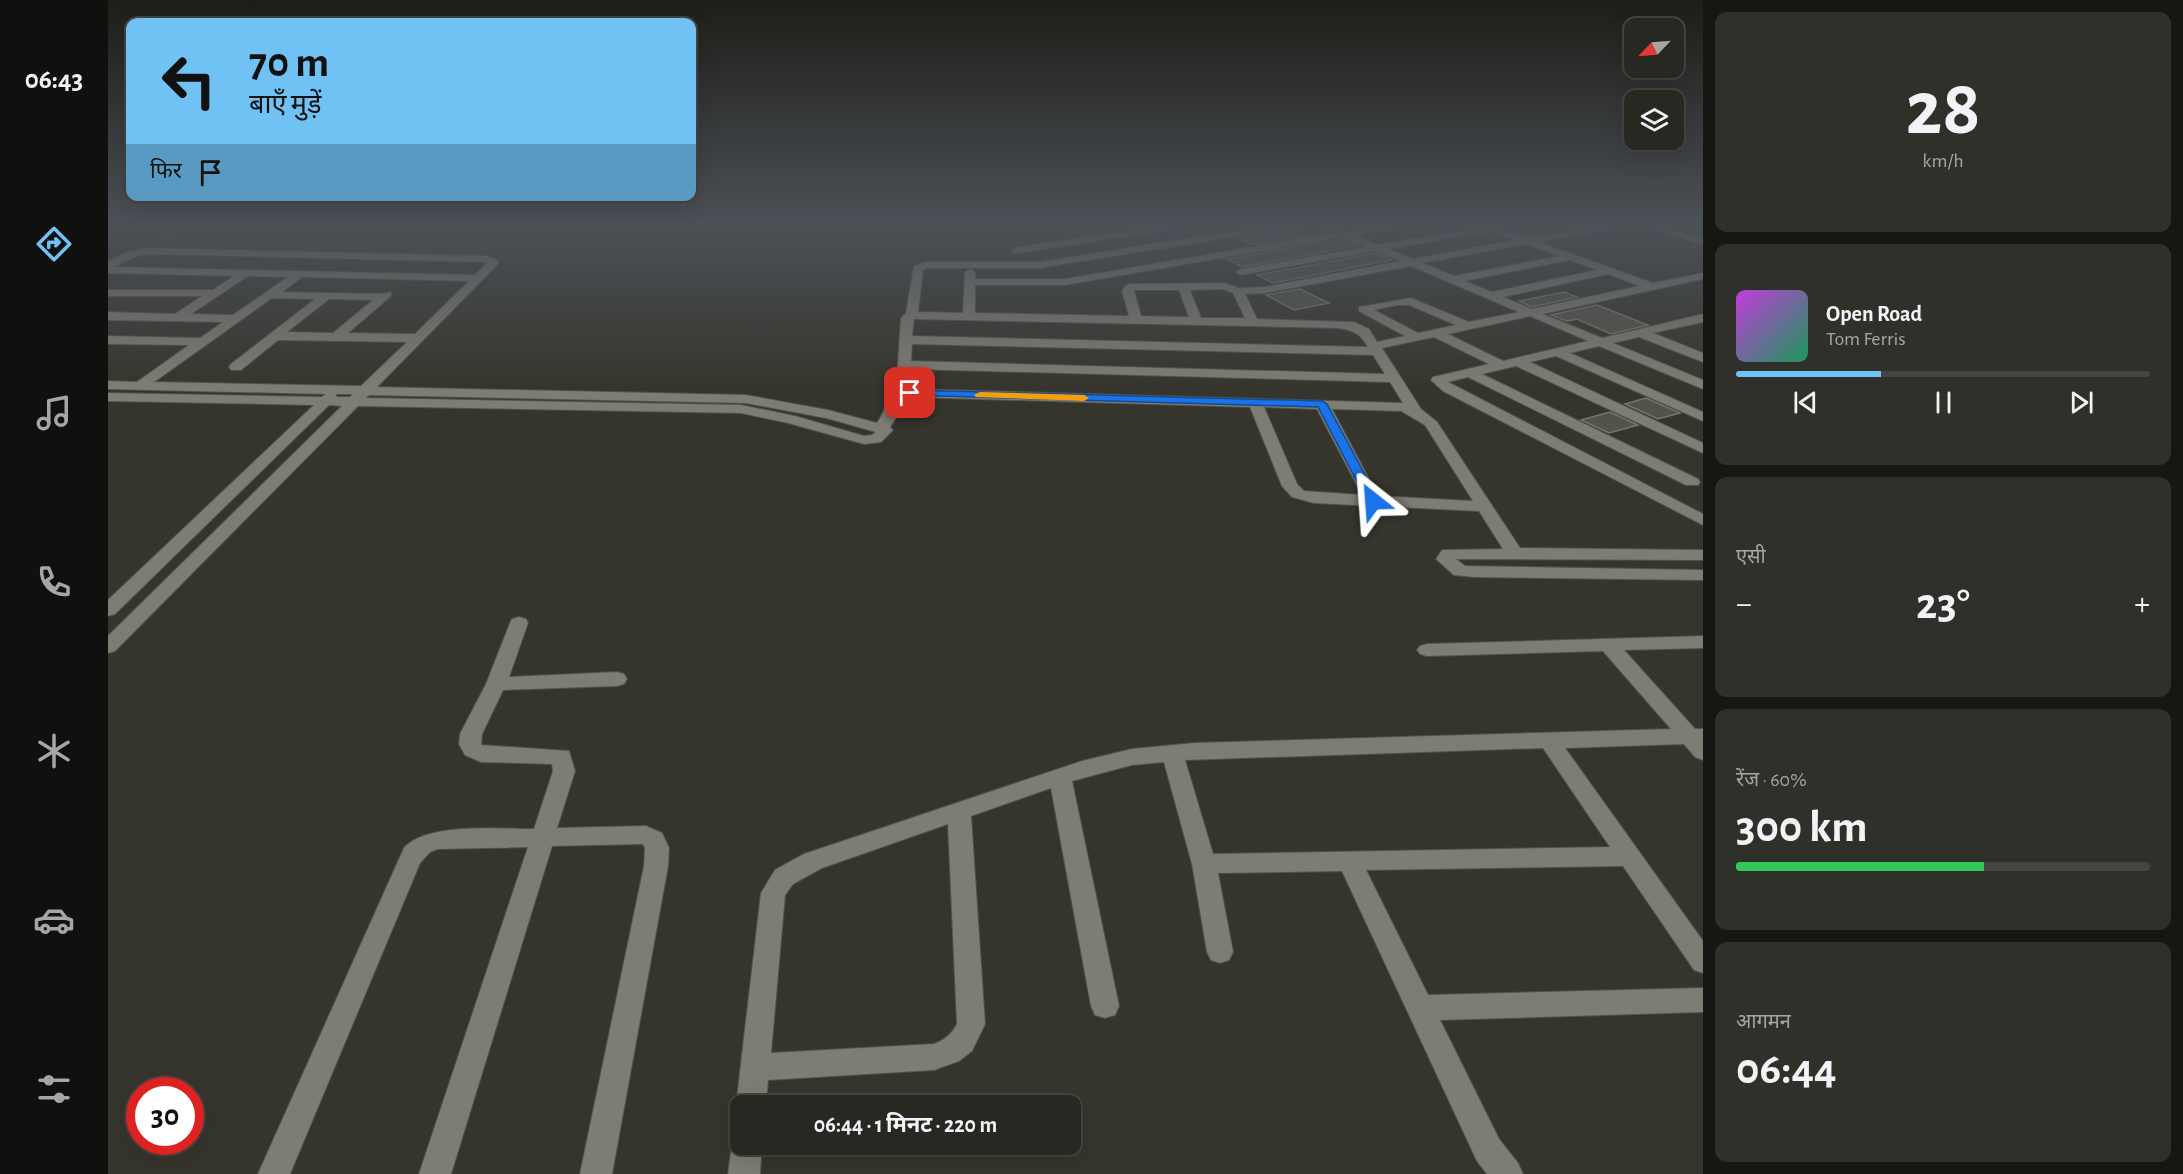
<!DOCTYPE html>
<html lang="hi">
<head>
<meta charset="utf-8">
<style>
	body { margin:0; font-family:"Alegreya Sans","Noto Sans Devanagari",sans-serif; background:#30302a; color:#f1f3f6; height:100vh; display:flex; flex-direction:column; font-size:22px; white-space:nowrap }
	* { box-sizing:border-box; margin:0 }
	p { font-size:20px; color:#a5a6a5 }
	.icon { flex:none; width:33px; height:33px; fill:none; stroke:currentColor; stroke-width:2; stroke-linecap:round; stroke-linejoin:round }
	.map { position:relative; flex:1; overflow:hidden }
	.details { display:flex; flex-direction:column; gap:12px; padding:12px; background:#161613; width:480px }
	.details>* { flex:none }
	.guide { position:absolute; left:18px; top:18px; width:570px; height:183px; border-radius:12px; box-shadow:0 6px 24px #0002,0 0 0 2px #444440; background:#70c1f4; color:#111; overflow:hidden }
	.needle { width:39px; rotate:245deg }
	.buttons { position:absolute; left:1516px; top:18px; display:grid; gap:12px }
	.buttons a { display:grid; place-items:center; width:60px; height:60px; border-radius:12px; background:#282822; box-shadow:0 6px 24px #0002,0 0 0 2px #444440; font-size:30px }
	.speed { position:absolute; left:18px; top:1077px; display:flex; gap:12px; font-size:30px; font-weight:700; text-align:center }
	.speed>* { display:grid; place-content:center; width:78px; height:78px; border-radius:50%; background:#282822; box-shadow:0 6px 24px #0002,0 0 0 2px #444440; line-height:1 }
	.speed .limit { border:9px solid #d22; background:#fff; color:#111 }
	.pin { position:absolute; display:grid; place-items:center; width:51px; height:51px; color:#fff; margin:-26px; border-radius:12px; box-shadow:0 3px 9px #0006 }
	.me { position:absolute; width:66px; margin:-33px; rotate:332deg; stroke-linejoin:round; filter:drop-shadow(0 0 4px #0008) }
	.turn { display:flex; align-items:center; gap:21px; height:126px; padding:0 24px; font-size:27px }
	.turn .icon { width:78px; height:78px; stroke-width:2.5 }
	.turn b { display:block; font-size:42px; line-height:51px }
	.then { display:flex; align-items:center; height:57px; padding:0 24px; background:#0003; gap:12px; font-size:22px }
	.big { font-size:45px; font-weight:700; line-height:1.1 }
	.details .widget { flex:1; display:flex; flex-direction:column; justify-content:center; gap:9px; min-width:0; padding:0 21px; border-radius:12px; background:#30302a }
	.details .dial { align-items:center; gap:0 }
	.dial b { font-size:78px; line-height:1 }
	.song { display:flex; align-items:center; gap:18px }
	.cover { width:72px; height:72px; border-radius:9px; background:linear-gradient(135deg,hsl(290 70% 55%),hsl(150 70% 35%)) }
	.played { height:6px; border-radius:3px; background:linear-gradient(90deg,#70c1f4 35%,#444440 35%) }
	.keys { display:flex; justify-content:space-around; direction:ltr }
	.heat { display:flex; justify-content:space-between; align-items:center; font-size:33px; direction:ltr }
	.charge { height:9px; border-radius:4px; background:linear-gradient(90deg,#34c759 60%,#444440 0) }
	.trip { position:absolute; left:622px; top:1095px; width:351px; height:60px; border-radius:12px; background:#282822; box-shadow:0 6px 24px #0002,0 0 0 2px #444440; font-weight:700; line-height:60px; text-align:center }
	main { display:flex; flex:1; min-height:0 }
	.tabs { display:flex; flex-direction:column; width:108px; justify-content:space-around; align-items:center; background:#10100e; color:#a5a6a5 }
	.tabs .icon { width:42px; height:42px }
	.tabs .selected { color:#70c1f4 }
	.tabs b { font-size:27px; color:#f1f3f6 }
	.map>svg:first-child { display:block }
	.building { fill:#54534b; stroke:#77766d; stroke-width:1.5 }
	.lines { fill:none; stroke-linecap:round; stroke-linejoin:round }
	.street-casing { stroke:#52514b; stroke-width:2 }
	.path { stroke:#82817a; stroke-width:2; stroke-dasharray:1.5 3; stroke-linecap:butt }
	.street { fill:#7e7d74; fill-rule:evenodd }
	.route { fill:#1a73e8; stroke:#114b97; stroke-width:1.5 }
	.slow { fill:#f59e0b }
</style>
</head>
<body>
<main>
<nav class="tabs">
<b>06:43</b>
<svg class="icon selected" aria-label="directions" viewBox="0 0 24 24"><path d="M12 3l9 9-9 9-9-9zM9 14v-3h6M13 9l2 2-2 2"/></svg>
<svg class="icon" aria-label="music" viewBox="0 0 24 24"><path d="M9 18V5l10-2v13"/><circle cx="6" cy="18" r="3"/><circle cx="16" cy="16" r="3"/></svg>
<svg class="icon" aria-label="phone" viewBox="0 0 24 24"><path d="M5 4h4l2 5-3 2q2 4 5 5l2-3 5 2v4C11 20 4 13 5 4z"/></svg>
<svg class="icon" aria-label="climate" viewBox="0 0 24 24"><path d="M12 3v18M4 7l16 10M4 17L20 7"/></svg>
<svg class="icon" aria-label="car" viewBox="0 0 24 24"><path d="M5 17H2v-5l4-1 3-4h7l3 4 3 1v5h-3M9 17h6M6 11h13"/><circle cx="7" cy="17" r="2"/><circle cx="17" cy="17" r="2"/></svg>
<svg class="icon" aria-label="filters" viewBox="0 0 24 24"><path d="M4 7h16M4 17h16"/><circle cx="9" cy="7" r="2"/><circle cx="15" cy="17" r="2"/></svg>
</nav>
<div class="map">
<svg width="1595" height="1174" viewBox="0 0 1595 1174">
	<rect width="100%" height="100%" fill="#36352d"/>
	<path class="building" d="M1200 223 1218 232 1144 245 1132 239 1193 228Z
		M1235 239 1250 246 1134 267 1119 259Z
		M1268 253 1284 260 1165 283 1149 275Z
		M1192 289 1221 303 1186 310 1158 295Z
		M1456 292 1469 297 1424 307 1411 301Z
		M1489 305 1540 325 1503 334 1469 319 1459 321 1443 315Z
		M1538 398 1572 413 1550 419 1517 404Z
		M1502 412 1530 425 1501 433 1473 420Z"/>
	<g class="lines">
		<g class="street-casing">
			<path id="street" d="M1064 223H1088L1083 226 907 254 902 251 907 248Z
				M1174 223H1198L1193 226 932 268H819L815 270 810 312 855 313 857 272 862 269 867 272V279H957L1225 233 1205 223H1219L1237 231 1282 223H1305L1300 226 1247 235 1270 245 1372 227 1366 223H1380L1420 238 1497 223H1518L1513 226 1431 242 1545 283 1595 273V279L1435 314 1494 338 1595 314V322L1545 333 1595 353V362L1531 337 1505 343 1595 380V389L1491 346 1462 353 1595 412V421L1448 356 1422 362 1595 443V453L1408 366 1374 374 1590 479 1592 482 1590 485H1578L1360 377 1340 382 1595 514V525L1335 391 1323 380 1325 377 1381 364 1326 337 1274 348 1313 409 1329 422 1412 548 1595 550V560L1348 559 1357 566 1595 570V580L1366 577 1346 575 1328 559 1334 550 1395 549 1371 511 1206 503 1184 497 1174 486 1142 407 803 397 796 399 790 415 782 427 785 430 773 442 756 444 680 423 633 413 250 406 7 651 0 653V636L234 406 221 405 7 614 0 616V600L206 405 0 401V393L214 397 218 394 0 389V381L29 382 81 345 0 344V336L92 338 115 322 0 320V312L67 314 94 296H0V290H105L126 276 0 273V262L19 252 40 248 378 256 390 260V264L269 387 638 395 720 410 769 423C776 414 779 398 788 392L793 318 798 313 806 266 817 262H932ZM1383 231 1407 240 1305 259 1281 249ZM1235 237 1258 247 1133 269 1128 272 1133 275 1268 251 1292 261 1157 287 1131 288 1116 283 1022 284 1018 285 1014 291 1021 316 867 313V285H957ZM1418 244 1451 256 1346 276 1315 263ZM40 254 377 262 379 263 367 275 6 267 26 257ZM1462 260 1489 270 1384 292 1357 281ZM1303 266 1411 312 1361 322 1303 298 1251 307V311L1297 336 1269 342 1261 329 1246 322 1149 319 1137 294 1157 293ZM1500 274 1531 286 1424 309 1395 297ZM140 276 180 277 125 315 83 314ZM194 277 361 281 307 334 240 333 283 296V292L273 294 174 292ZM1115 289 1125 293 1137 318H1093L1082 290ZM1026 290H1071L1081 317 1033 316ZM164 298 207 299 123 364 121 367 123 370H133L170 340 299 342 253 386 46 382ZM221 299 265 300 225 333 179 332ZM1289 305H1301L1348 325 1310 333 1266 310ZM1422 316 1480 341 1395 361 1340 334ZM806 319 1229 328C1245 330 1252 333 1260 347L804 336ZM804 344 1265 355 1277 374 803 361ZM803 369 1282 382 1295 403 802 389ZM227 394H245L242 397H229ZM261 395 638 403 718 418 768 432 764 435 756 436 687 416 633 405 258 398ZM1156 407 1209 409 1254 495 1196 491 1189 484ZM1224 409 1293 411 1317 425 1365 501 1270 496Z
				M1531 223H1546L1595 239V245Z
				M1577 223 1595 224V230L1579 225Z
				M411 617 418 619 420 623 401 677 509 672 516 674 519 679 516 684 509 686 395 690 374 734 373 745 461 751 467 771 449 828 538 826 554 833 561 848 560 866 504 1174H472L536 866 537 848 535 844 444 846 343 1174H311L420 847 330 849 322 852 312 863 182 1174H150L296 848C318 822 393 829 426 829L445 771 444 764 373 762 357 755 351 744 352 734 378 684 402 623 404 619Z
				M1595 636V648L1516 650 1587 729H1595V760L1587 757 1576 744 1457 748 1595 941V973L1586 970 1515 866 1258 870 1320 995 1595 988V1012L1332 1020 1391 1139 1410 1163 1415 1174H1379L1369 1161 1234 871 1110 873 1125 952 1121 960 1112 963 1103 960 1099 952 1084 864 1056 762 1024 765 964 781 1011 1006 1007 1015 997 1018 987 1015 983 1006 943 788 863 816 877 1024 864 1051 851 1061 826 1070 660 1080 658 1106H633L632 1116 628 1106 653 893 667 870 696 854 974 761 1024 749 1086 743 1563 729 1495 651 1319 656 1312 654 1309 650 1312 646 1319 644ZM1435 748 1502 847 1105 854 1077 760ZM840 824 849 1024C844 1034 837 1040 826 1044L663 1053 677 895 685 884 714 868Z
				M633 1131V1144H654L652 1174H620L624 1144 628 1133Z"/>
		</g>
		<path class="path" d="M54 236 92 223"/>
		<use href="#street" class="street"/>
	</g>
	<linearGradient id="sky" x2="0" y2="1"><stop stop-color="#1e1d19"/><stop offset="0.58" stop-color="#4c5157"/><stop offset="1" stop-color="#4c5157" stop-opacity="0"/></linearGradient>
	<rect width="1595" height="387" fill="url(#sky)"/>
	<path class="route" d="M802 390 1214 401 1219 404 1271 501 1265 505 1259 501 1210 407 799 395V391Z"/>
	<path class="slow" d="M872 392 976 395 981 398 976 401 868 397 866 395Z"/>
</svg>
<div class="buttons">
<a><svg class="needle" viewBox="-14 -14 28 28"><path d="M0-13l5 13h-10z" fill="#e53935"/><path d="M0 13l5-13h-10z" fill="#a5a6a5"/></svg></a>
<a><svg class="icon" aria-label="layers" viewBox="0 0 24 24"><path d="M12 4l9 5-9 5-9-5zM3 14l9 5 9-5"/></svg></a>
</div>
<div class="speed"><div class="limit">30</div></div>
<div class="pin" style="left:802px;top:393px;background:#d93025"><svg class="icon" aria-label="arrive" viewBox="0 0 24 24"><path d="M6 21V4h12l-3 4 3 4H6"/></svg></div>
<svg class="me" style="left:1265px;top:501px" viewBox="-20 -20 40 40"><path d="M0-17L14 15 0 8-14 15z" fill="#1a73e8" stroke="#fff" stroke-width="4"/></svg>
<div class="trip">06:44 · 1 मिनट · 220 m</div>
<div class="guide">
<div class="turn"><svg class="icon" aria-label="left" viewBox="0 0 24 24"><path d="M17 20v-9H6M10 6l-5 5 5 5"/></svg><div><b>70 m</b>बाएँ मुड़ें</div></div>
<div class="then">फिर<svg class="icon" aria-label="arrive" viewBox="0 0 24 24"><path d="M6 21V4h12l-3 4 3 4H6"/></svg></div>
</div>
</div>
<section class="details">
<div class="widget dial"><b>28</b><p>km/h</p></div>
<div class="widget">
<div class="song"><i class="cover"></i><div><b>Open Road</b><p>Tom Ferris</p></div></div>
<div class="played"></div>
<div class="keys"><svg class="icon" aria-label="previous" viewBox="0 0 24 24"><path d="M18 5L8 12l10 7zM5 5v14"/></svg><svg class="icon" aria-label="pause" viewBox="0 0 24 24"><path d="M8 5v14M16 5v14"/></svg><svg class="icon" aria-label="next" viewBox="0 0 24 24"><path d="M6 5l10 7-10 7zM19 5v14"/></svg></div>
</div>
<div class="widget"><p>एसी</p>
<div class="heat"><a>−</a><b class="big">23°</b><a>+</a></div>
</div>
<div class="widget"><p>रेंज · 60%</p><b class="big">300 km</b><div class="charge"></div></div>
<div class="widget"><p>आगमन</p><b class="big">06:44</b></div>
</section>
</main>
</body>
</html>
